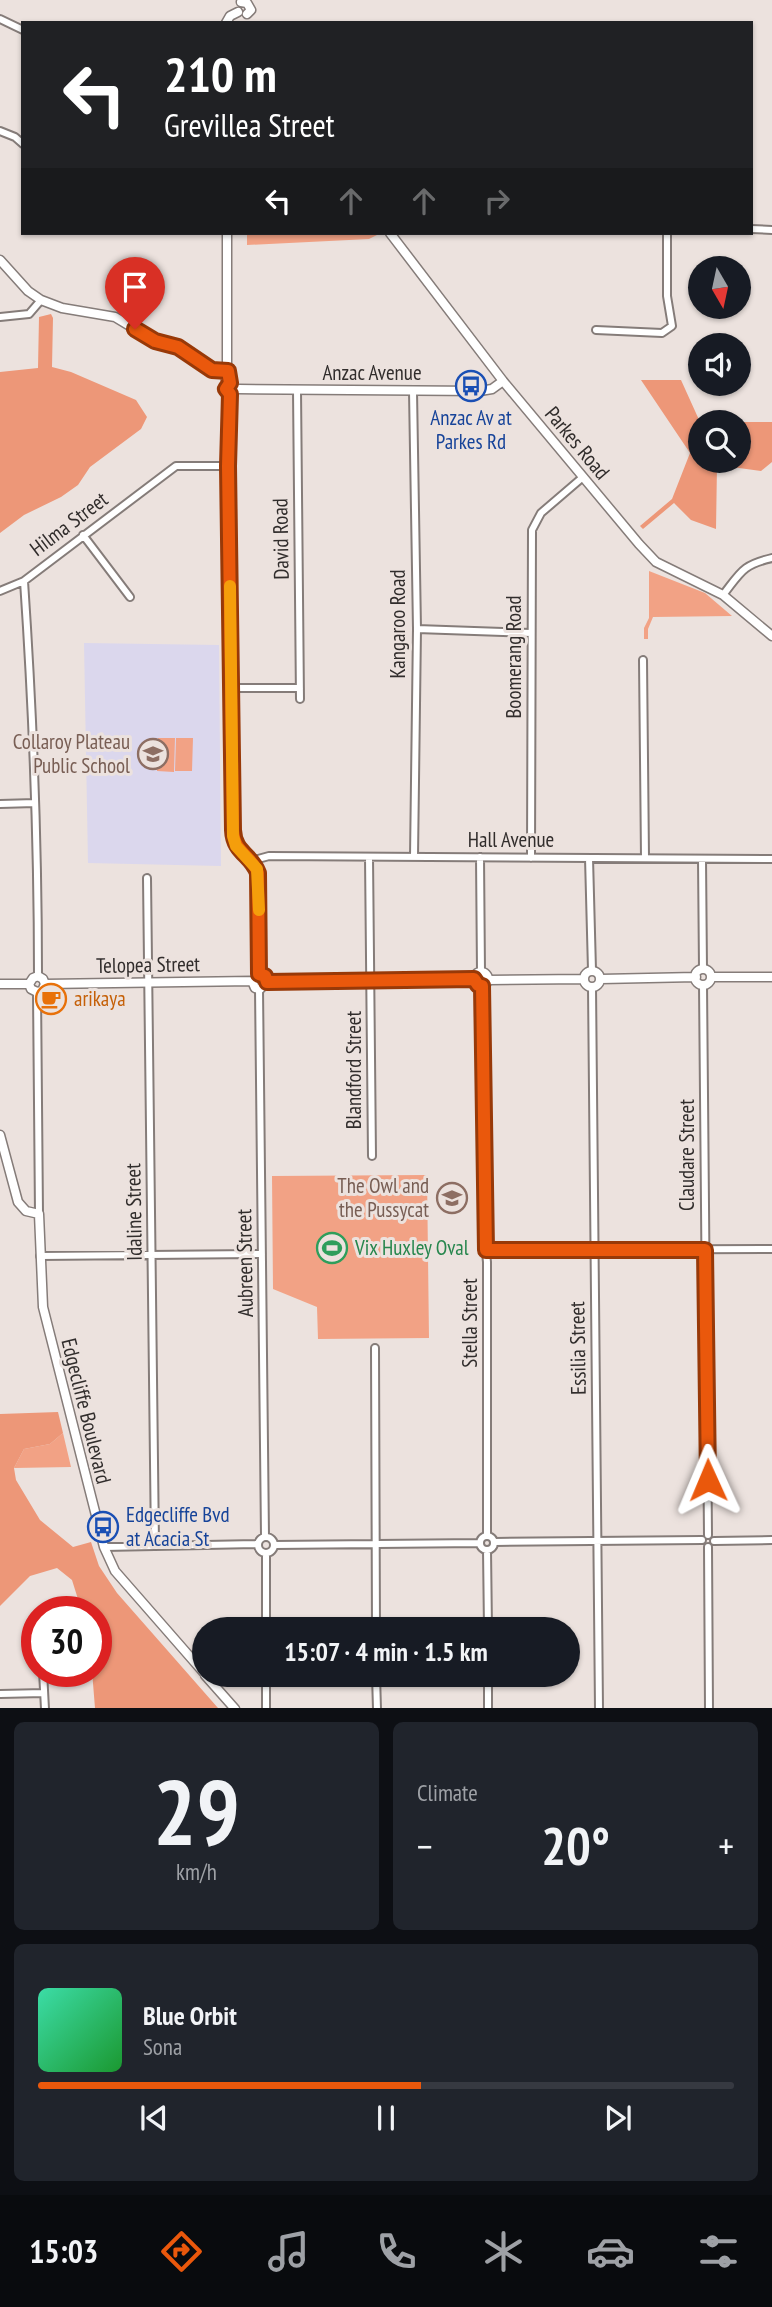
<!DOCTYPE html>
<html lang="en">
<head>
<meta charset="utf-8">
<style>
	body { margin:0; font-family:"PT Sans Narrow",sans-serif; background:#20242c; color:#f1f3f6; height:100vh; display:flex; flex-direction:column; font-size:26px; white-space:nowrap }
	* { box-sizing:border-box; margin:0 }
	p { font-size:23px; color:#9ea1a6 }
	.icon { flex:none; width:38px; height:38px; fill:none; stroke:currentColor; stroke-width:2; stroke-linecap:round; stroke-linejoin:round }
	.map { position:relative; height:1708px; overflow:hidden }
	.panel { display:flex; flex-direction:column; gap:14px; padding:14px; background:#0d0f14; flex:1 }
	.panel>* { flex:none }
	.hud { position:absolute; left:21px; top:21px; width:732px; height:214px; border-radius:0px; box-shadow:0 2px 5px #0004; background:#202124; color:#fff; overflow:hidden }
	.needle { width:46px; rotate:171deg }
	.buttons { position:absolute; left:688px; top:256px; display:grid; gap:14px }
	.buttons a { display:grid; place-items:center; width:63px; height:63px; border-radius:50%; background:#171b24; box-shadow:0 2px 5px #0004; font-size:35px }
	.speed { position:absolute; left:21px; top:1596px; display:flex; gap:14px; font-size:35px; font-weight:700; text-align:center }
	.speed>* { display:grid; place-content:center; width:91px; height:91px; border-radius:50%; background:#171b24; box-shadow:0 2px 5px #0004; line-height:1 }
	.speed .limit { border:10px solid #d22; background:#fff; color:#111 }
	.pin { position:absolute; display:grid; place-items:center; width:60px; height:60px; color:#fff; margin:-72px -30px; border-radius:50% 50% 50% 0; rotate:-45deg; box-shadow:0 0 7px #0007 }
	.pin .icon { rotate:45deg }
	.me { position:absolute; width:77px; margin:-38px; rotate:359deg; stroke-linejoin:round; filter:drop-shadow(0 0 5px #0008) }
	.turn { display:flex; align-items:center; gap:24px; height:147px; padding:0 28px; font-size:32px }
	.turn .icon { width:91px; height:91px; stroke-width:2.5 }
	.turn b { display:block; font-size:49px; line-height:60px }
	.lanes { display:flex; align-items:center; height:66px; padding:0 28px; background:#0003; justify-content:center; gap:35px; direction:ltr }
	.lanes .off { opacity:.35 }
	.big { font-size:52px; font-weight:700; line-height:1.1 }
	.panel .tile { flex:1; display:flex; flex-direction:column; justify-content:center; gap:10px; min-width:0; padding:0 24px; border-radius:10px; background:#20242c }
	.panel .dial { align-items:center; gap:0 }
	.dial b { font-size:91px; line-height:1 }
	.song { display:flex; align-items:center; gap:21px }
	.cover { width:84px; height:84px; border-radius:10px; background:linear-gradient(135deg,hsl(160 70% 55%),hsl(130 70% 35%)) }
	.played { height:7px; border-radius:4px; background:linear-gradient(90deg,#ea580c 55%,#363941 55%) }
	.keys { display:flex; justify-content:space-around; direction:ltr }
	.heat { display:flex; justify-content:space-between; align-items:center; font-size:38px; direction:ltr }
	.panel .tiles { flex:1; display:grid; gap:14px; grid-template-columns:1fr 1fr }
	.tile:last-child { grid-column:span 2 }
	.trip { position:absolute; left:192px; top:1617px; width:388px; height:70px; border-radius:35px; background:#171b24; box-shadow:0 2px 5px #0004; font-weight:700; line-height:70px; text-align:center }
	.menu { display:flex; height:112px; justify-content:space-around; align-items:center; background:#090b0e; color:#9ea1a6 }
	.menu .icon { width:49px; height:49px }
	.menu .active { color:#ea580c }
	.menu b { font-size:32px; color:#f1f3f6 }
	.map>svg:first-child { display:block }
	.education { fill:#dbd7ed }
	.green { fill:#f2a285 }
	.forest { fill:#ed9778 }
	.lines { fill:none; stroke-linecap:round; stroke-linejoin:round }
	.street-casing { stroke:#857c79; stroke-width:10 }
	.secondary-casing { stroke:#857c79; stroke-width:11 }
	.street { stroke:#fff; stroke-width:6 }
	.secondary { stroke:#fff; stroke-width:8 }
	.route-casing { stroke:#983908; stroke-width:18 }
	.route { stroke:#ea580c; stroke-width:12 }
	.slow { stroke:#f59e0b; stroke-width:12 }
	.labels { text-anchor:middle; stroke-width:6; stroke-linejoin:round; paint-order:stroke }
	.street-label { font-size:21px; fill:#312d2c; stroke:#ece2de }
	.transit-label { font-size:21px; fill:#164399; stroke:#ece2de }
	.education-label { font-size:21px; fill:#785e54; stroke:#ece2de; text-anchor:end }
	.food-label { font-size:21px; fill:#c56008; stroke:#ece2de; text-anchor:start }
	.leisure-label { font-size:21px; fill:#27864d; stroke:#ece2de; text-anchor:start }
</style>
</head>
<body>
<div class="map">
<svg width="772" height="1709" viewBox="0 0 772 1709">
	<rect width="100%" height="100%" fill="#ece2de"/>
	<path class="education" d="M84 643 219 645 221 866 88 863Z"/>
	<path class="green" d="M247 233H378L379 234 369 239 247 245Z
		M649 571 705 593 732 616 653 617 648 629V639H644V628L649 618Z
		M158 738H175L174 772 157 771Z
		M176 738H193L192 771H175Z
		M427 1175 429 1338 318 1339 317 1307 273 1289 272 1176Z
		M63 1433 71 1467 14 1468 24 1449 50 1444Z"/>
	<path class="forest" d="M51 314 53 318 52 367 71 372 136 400 147 417 141 429 90 467 78 485 61 497 24 515 0 533V372L38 368 39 317Z
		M641 380H681L700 422V460H738L739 422H772V462L761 471 717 465 716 529 691 520 674 503 643 529 640 526 672 499 690 453Z
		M58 1412 63 1433 50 1444 24 1449 14 1468 16 1480 40 1520 73 1547 91 1542 99 1566 117 1593 218 1708H95L92 1671H96V1612H82L72 1580 57 1568 30 1576 0 1606V1414Z"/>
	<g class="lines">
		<g class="street-casing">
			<path id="street" d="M0 19 23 30
				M0 131 15 137 23 144
				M751 229 772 230
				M0 317 29 314 41 300
				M596 330 662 333 672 326 667 296V233
				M297 390 300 699
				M413 391 417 629 414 857
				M83 535 130 597
				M0 591 24 581
				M723 595C741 572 742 565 772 558
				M417 629 531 633
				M643 660 645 858
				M231 688H300
				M0 804 35 803
				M369 857 372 1156
				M480 857 481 972
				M531 858 532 530 541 513 583 477
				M589 858 592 970
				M702 859 703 969
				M251 861 269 856 772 859
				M147 878 155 1545
				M38 976C38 844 33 713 24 581L176 466H228
				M703 985 708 1535
				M482 986 485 1244 487 1262V1535
				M592 987 599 1709
				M259 989 265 1537
				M37 992 39 1214
				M486 1250 772 1249
				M40 1256 262 1254
				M375 1348 376 1629
				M480 1543a7 7 0 1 1 14 0a7 7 0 1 1-14 0Z
				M258 1545a8 8 0 1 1 16 0a8 8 0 1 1-16 0Z
				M714 1541 772 1540
				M495 1542 702 1540
				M274 1545 480 1543
				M104 1547 258 1544
				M708 1547 709 1709
				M487 1550 488 1629
				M266 1553V1629
				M43 1671 45 1709
				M376 1675 377 1709
				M488 1675V1709
				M0 1694 44 1693
				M266 1709V1675"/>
		</g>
		<g class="secondary-casing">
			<path id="secondary" d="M241 2 247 3 251 10 247 14
				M226 23 230 16 238 12
				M227 233V375L230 383
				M390 233 503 381 639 544 656 562 723 595 772 636
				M0 260 28 291 41 300 62 308 115 317 155 341 178 347 212 370 227 371
				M238 389 480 391 492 389 503 381
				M230 394 228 466 233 830C234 853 251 854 258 873L259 973
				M695 977a8 8 0 1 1 16 0a8 8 0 1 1-16 0Z
				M584 979a8 8 0 1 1 16 0a8 8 0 1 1-16 0Z
				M474 979a7 7 0 1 1 14 0a7 7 0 1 1-14 0Z
				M711 977H772
				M601 979 696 977
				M488 980 584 979
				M252 981 255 988 260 989 267 982
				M267 982 474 979
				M0 984H29
				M29 984 31 989 37 992 42 991 45 984
				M29 984 33 978 38 976 43 979 45 984
				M45 984 252 981
				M0 1135 18 1202 26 1211 39 1214 43 1307 104 1547 115 1571 205 1674
				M205 1675 235 1709"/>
		</g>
		<use href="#street" class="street"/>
		<use href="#secondary" class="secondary"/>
	</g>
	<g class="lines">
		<g class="route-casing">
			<path id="route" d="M135 329 155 341 178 347 212 370 228 371 230 383 226 389 230 394 228 466 233 830C234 853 251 854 258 873L259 974 265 976 267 982 474 979 478 985 482 986 486 1250H705L708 1480"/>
		</g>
		<use href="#route" class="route"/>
		<path class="slow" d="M230 586 233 836 236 846 257 869 259 910"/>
	</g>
	<defs>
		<g id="bus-ring" transform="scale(1.575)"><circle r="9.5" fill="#ece2de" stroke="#1a4fb4" stroke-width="1.5"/><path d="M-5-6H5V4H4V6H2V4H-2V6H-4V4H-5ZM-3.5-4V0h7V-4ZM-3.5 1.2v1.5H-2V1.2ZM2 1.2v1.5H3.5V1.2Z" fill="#1a4fb4"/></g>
		<g id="school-ring" transform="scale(1.575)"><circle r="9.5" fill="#ece2de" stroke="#8d6e63" stroke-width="1.5"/><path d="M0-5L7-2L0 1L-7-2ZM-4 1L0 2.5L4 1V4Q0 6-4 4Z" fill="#8d6e63"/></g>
		<g id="cafe-ring" transform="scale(1.575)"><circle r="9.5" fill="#ece2de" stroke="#e8710a" stroke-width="1.5"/><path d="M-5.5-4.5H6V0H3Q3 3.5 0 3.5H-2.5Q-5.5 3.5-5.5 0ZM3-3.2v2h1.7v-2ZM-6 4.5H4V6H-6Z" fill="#e8710a"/></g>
		<g id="stadium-ring" transform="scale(1.575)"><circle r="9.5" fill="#ece2de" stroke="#2e9e5b" stroke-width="1.5"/><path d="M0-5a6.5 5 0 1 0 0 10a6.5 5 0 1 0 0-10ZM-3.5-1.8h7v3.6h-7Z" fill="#2e9e5b"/></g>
	</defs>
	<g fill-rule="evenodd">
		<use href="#bus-ring" x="471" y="386"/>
		<use href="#school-ring" x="153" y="754"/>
		<use href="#cafe-ring" x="51" y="999"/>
		<use href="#school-ring" x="452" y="1198"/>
		<use href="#stadium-ring" x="332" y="1248"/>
		<use href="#bus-ring" x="103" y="1527"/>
	</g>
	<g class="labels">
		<g class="street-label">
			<text x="372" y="380">Anzac Avenue</text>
			<text transform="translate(577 443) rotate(50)" y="7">Parkes Road</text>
			<text transform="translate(69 524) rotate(-37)" y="7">Hilma Street</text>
			<text transform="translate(281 539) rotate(-91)" y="7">David Road</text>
			<text transform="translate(398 624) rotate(-90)" y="7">Kangaroo Road</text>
			<text transform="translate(514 657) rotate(-90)" y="7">Boomerang Road</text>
			<text x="511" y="847">Hall Avenue</text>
			<text transform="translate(148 965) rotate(-1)" y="7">Telopea Street</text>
			<text transform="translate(354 1070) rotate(-90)" y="7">Blandford Street</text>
			<text transform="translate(687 1155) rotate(-90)" y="7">Claudare Street</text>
			<text transform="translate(134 1212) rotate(-91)" y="7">Idaline Street</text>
			<text transform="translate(245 1263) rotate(-91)" y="7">Aubreen Street</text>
			<text transform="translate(470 1323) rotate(-90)" y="7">Stella Street</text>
			<text transform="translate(578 1348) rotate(-91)" y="7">Essilia Street</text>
			<text transform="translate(86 1411) rotate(76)" y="7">Edgecliffe Boulevard</text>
		</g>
		<g class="transit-label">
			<text x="471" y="425">Anzac Av at<tspan x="471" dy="24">Parkes Rd</tspan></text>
			<text x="126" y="1522" text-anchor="start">Edgecliffe Bvd<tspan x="126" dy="24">at Acacia St</tspan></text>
		</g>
		<g class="education-label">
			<text x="130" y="749">Collaroy Plateau<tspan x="130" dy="24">Public School</tspan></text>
			<text x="429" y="1193">The Owl and<tspan x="429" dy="24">the Pussycat</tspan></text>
		</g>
		<g class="food-label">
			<text x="74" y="1006">arikaya</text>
		</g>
		<g class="leisure-label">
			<text x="355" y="1255">Vix Huxley Oval</text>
		</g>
	</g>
</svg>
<div class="buttons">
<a><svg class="needle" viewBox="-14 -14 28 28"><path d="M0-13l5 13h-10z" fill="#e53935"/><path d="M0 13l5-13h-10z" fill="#9ea1a6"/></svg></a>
<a><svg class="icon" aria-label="sound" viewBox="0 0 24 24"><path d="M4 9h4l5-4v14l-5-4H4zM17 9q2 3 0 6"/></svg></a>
<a><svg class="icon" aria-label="search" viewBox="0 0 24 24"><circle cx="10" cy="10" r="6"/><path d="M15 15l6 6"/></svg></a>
</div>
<div class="speed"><div class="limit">30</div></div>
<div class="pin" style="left:135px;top:329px;background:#d93025"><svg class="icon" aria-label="arrive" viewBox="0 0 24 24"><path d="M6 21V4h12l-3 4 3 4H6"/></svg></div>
<svg class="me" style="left:708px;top:1480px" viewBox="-20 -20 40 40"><path d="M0-17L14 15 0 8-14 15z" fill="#ea580c" stroke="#fff" stroke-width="4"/></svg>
<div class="trip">15:07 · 4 min · 1.5 km</div>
<div class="hud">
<div class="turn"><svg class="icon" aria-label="left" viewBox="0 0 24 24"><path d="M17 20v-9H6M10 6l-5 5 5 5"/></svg><div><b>210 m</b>Grevillea Street</div></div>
<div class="lanes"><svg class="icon" aria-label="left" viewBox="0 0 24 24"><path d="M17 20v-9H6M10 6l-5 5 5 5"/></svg><svg class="icon off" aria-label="ahead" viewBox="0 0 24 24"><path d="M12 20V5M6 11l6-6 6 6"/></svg><svg class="icon off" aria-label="ahead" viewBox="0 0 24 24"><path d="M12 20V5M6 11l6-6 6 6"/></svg><svg class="icon off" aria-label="right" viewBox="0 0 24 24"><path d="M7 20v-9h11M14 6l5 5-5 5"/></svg></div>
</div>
</div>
<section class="panel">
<div class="tiles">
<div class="tile dial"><b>29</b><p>km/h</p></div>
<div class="tile"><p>Climate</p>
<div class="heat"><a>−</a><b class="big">20°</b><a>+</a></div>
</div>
<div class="tile">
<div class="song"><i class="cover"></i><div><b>Blue Orbit</b><p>Sona</p></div></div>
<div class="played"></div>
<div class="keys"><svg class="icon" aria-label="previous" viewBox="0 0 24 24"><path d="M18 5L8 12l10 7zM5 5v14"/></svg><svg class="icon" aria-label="pause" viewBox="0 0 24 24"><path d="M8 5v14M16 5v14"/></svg><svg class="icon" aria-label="next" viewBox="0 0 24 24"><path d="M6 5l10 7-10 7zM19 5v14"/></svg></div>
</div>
</div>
</section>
<nav class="menu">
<b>15:03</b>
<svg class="icon active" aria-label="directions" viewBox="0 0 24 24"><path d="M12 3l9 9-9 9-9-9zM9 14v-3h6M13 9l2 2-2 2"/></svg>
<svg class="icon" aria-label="music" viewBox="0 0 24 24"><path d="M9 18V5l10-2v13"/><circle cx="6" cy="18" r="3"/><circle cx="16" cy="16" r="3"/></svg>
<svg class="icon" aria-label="phone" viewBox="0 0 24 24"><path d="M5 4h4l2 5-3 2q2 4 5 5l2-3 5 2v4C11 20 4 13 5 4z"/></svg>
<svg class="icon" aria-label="climate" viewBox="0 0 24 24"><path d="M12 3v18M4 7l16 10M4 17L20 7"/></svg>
<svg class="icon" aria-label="car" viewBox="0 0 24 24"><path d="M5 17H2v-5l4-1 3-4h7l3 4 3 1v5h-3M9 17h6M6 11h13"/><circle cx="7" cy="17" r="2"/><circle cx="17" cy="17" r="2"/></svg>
<svg class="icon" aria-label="filters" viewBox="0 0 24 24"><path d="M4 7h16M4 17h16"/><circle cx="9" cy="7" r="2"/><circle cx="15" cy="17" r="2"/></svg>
</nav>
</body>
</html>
